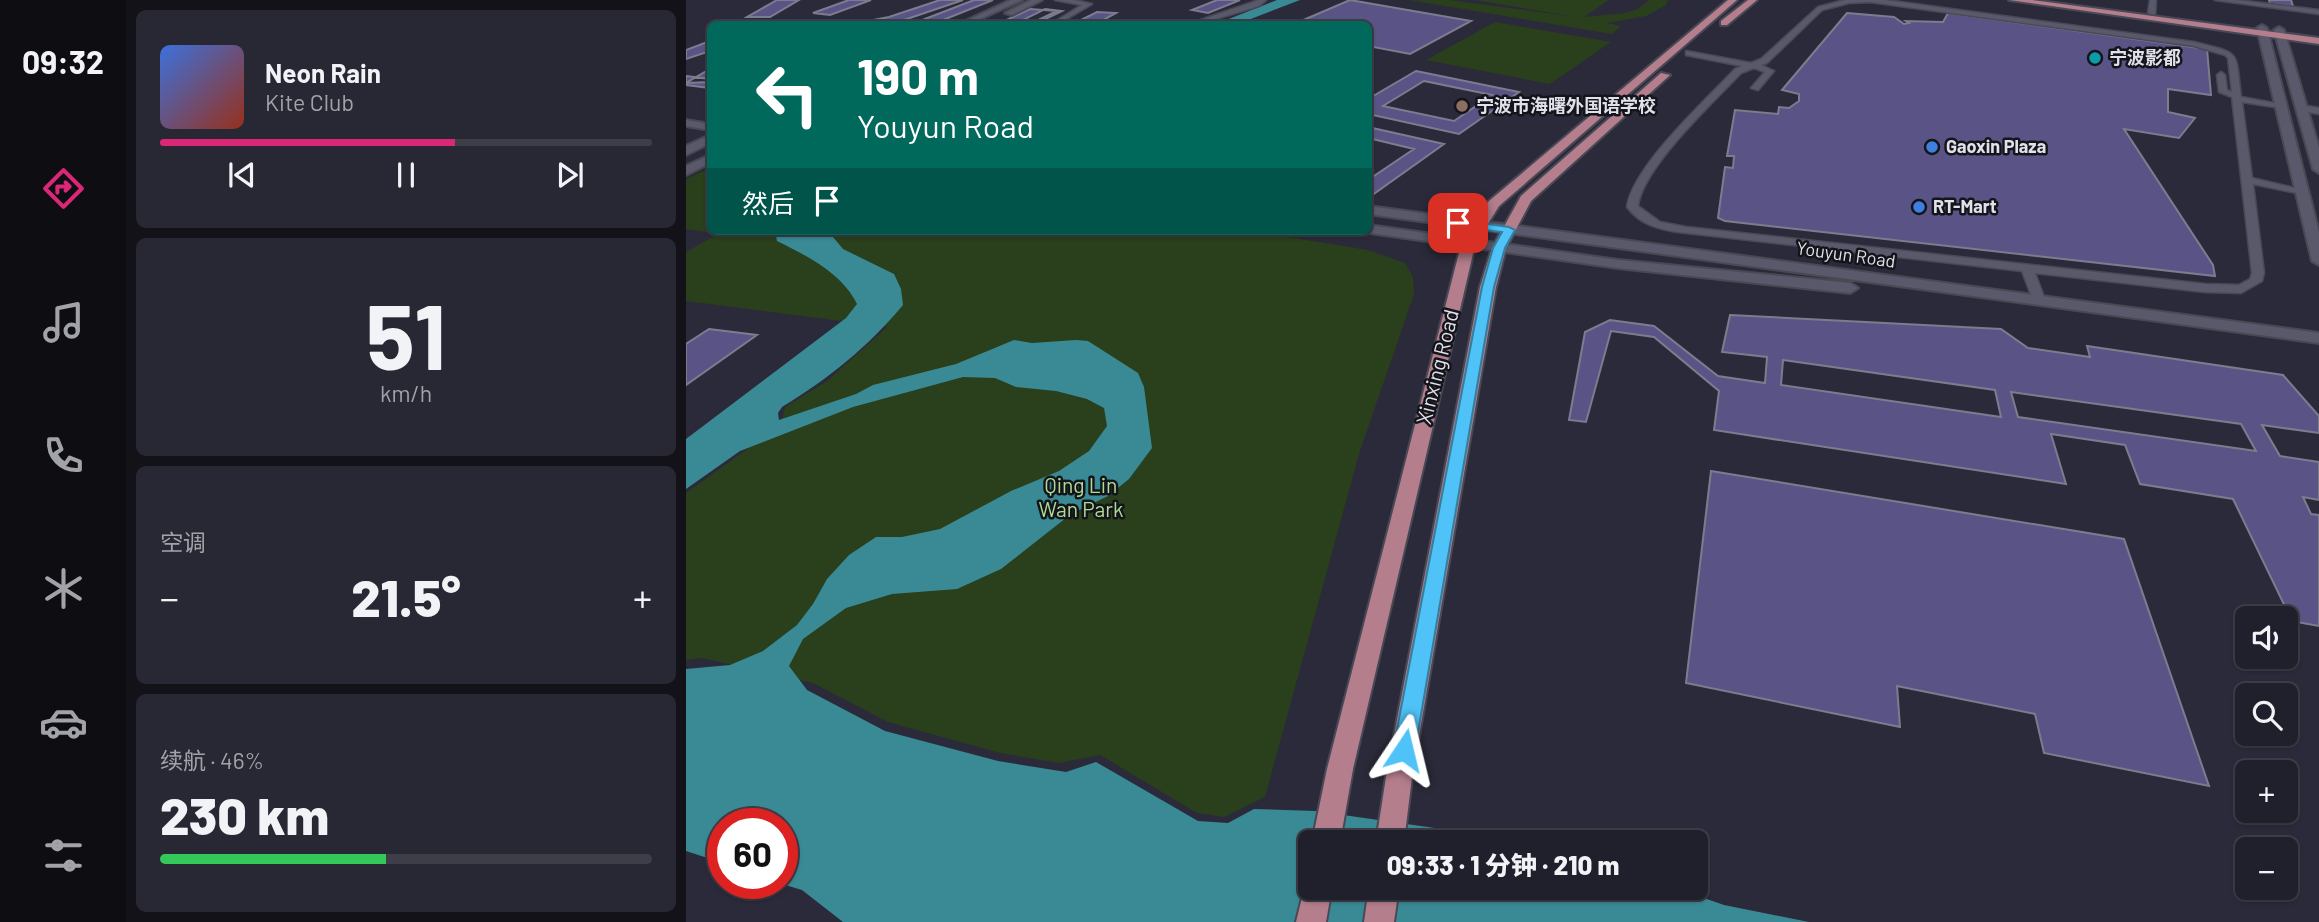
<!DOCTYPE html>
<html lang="zh">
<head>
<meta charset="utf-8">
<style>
	body { margin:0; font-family:Barlow,"Noto Sans SC",sans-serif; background:#282834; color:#f1f3f6; height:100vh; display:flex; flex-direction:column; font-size:26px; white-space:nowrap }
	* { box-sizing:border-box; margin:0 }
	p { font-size:23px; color:#a2a3a9 }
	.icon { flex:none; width:38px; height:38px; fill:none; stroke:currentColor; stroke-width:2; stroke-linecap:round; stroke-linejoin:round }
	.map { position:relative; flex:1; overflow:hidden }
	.drawer { display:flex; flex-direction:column; gap:10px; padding:10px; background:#121218; width:560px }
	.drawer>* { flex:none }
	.guide { position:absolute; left:21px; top:21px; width:665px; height:214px; border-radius:10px; box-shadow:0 2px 5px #0004,0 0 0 2px #3d3e48; background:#00695c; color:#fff; overflow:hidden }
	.fabs { position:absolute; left:1549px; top:606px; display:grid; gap:14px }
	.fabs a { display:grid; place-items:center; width:63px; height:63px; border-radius:10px; background:#20202c; box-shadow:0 2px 5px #0004,0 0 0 2px #3d3e48; font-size:35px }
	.speed { position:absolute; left:21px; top:808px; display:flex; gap:14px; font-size:35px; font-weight:700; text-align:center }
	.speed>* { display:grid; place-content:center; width:91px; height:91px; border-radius:50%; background:#20202c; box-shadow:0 2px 5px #0004,0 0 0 2px #3d3e48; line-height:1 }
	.speed .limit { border:10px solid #d22; background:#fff; color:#111 }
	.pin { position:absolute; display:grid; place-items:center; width:60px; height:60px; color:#fff; margin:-30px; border-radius:14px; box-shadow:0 4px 10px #0006 }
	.me { position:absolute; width:77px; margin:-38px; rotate:10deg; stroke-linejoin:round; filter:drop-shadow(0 0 5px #0008) }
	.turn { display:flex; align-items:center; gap:24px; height:147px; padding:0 35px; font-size:32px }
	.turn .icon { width:91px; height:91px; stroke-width:2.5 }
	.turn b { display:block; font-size:49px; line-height:60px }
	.then { display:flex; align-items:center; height:66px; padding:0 35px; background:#0003; gap:14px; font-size:26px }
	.big { font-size:52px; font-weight:800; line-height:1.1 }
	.drawer .card { flex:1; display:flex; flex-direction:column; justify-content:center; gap:10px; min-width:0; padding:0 24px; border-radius:10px; background:#282834 }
	.drawer .dial { align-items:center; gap:0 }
	.dial b { font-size:91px; line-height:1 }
	.song { display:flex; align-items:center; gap:21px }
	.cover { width:84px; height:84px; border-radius:10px; background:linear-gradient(135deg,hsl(220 70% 55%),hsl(10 70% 35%)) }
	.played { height:7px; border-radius:4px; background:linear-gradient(90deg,#db2777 60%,#3d3e48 60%) }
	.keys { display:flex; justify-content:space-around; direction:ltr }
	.heat { display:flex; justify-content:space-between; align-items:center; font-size:38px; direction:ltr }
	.charge { height:10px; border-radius:5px; background:linear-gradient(90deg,#34c759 46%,#3d3e48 0) }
	.trip { position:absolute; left:612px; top:830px; width:410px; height:70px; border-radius:10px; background:#20202c; box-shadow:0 2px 5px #0004,0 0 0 2px #3d3e48; font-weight:800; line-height:70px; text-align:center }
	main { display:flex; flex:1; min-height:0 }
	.menu { display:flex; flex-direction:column; width:126px; justify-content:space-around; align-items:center; background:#0d0d12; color:#a2a3a9 }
	.menu .icon { width:49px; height:49px }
	.menu .active { color:#db2777 }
	.menu b { font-size:32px; color:#f1f3f6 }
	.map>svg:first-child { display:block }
	.green { fill:#2a3f1b }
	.water { fill:#3a8a95 }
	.building { fill:#595485; stroke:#7d7c8f; stroke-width:2; fill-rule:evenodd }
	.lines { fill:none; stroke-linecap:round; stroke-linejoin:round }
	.service-casing { stroke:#494956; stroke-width:3 }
	.minor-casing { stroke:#494956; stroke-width:4 }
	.tertiary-casing { stroke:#494956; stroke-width:4 }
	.primary-casing { stroke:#494956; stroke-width:4 }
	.service { fill:#5a596b; fill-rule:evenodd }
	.minor { fill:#5a596b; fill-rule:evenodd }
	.tertiary { fill:#5a596b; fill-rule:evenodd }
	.primary { fill:#b47e8c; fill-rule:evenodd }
	.route { fill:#4fc3f7; stroke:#337fa1; stroke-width:2 }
	.culture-dot { fill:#0f9aa8; stroke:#14141b; stroke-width:2.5 }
	.education-dot { fill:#8d6e63; stroke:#14141b; stroke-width:2.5 }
	.shop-dot { fill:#3f7fe0; stroke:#14141b; stroke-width:2.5 }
	.labels { text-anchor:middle; stroke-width:5; stroke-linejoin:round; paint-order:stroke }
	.far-poi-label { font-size:18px; font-weight:bold; fill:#e1e1ec; stroke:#14141b; text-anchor:start }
	.far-street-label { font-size:18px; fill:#e1e1ec; stroke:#14141b }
	.street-label { font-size:21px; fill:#e1e1ec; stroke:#14141b }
	.park-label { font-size:21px; fill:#afdc93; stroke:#14141b }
</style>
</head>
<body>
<main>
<nav class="menu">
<b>09:32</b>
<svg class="icon active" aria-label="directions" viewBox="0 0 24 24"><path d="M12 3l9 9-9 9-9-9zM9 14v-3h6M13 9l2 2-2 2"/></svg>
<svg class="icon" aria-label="music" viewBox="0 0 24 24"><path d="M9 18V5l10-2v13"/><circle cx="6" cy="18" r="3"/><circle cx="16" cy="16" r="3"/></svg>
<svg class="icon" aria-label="phone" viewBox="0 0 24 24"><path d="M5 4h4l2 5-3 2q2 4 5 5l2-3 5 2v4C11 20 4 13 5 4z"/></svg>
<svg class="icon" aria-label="climate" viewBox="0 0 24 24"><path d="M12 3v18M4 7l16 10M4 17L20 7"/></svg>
<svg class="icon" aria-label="car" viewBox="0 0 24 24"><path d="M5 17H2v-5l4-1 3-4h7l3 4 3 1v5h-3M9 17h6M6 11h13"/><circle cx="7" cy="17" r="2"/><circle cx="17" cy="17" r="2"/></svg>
<svg class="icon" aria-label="filters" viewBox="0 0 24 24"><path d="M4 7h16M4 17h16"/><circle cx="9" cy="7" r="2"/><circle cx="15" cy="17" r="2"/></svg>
</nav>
<section class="drawer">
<div class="card">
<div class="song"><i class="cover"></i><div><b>Neon Rain</b><p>Kite Club</p></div></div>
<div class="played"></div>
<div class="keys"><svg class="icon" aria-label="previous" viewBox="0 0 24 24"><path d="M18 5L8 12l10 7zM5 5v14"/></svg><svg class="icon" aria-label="pause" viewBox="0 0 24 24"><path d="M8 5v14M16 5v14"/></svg><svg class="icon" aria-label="next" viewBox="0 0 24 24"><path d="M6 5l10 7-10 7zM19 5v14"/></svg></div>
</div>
<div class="card dial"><b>51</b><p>km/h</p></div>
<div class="card"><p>空调</p>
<div class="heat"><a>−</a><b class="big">21.5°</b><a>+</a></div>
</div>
<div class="card"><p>续航 · 46%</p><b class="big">230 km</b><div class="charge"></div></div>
</section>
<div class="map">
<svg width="1633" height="922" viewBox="0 0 1633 922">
	<rect width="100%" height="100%" fill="#2b2a3a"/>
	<path class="green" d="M723 0H763L890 17 789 0H923L898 17 939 13 952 9 963 0H982L980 5 960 16 920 23 935 26 926 34Z
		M809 22 925 42 864 84 740 60Z
		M24 168V231H565L682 250 719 263 727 277 728 294 673 454 579 797 538 817 511 813 414 755 373 763 314 753 202 722 127 683 16 658 0 660V493L60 450 97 417 99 407 141 381 201 327 0 301V252L32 234 0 229V179Z"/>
	<path class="water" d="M591 0H614L552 24H530Z
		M89 231H142L157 249 208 274 215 289 217 305C182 347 142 379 96 407L92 413 93 420 170 394 187 385 270 364 328 340 346 343 390 340 402 341 452 373 458 387 466 448 443 479 422 496 385 514 315 569 271 589 206 594 160 608 117 639 103 666 121 690 199 731 312 761 380 772 410 762 512 821 542 823 568 809 629 811 847 842H625V887H986L1038 905 1123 922H157L116 890 96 884V824H37V863L0 851V669L44 665 77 651 111 625 127 604 141 579 163 555 190 537H216L254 529 325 491 373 471 403 451 421 426 418 408 401 399 370 391 330 387 309 378 277 377 167 407 54 451 0 489V439L160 318 171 304C156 273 121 256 91 241Z"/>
	<path class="building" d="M91 0H113L84 17H61Z
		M163 0H185L144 15 127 13Z
		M254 0H277L218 20 198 24H166L203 17Z
		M288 0H307L247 24H226Z
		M531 0H554L522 13 506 10Z
		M664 0 785 21 724 54 682 46V24H608Z
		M1583 0H1605L1607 6 1584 4Z
		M344 9 371 11 344 24H312Z
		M359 9 376 11 349 24H329Z
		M411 12 430 13 410 24H387Z
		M1161 13 1208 17 1218 24 1223 23 1220 21 1257 22 1262 13 1521 49 1525 95 1482 89V112L1509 118 1493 138 1438 129 1527 265 1529 276 1039 221 1032 218 1039 167 1047 168 1048 156H1041L1049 110 1092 114 1093 107 1103 108 1113 101V94L1096 90Z
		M24 41V51L0 59V50Z
		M24 69V82L0 83Z
		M730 71 833 92 773 134 682 114V99ZM738 81 806 95 768 121 697 106Z
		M0 76 24 79V88L0 85Z
		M682 127 758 144 682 198V180L728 149 682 138Z
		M1044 315 1315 329 1342 348 1404 357 1401 346 1597 375 1633 416V433L1576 425 1594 456 1633 462V500L1617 497 1625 514 1633 515V626L1606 621 1547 499 1454 484 1439 445 1365 434 1380 484 1028 430 1033 391 968 337 925 331 900 422 883 420 899 332 924 320 968 326 1032 376 1079 383 1081 357 1036 352ZM1097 360 1309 390 1315 417 1095 385ZM1325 392 1555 424 1570 451 1332 417Z
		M23 329 71 335 0 385V344Z
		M1025 471 1438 539 1523 786 1358 753 1349 714 1211 686 1214 727 1000 683Z"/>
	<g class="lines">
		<g class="service-casing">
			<path id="service" d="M369 0H388L406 4 372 24H365L396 5Z
				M573 0H580L573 6 513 24H503Z
				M1159 0H1199L1508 42C1556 54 1549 49 1555 97L1599 105 1595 108 1556 102 1566 178 1621 191 1616 194 1567 184 1578 273 1576 281 1555 293 1519 292 1349 273 1359 300 1353 304 1347 300 1336 271 992 232C971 229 954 224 941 207 947 166 1019 101 1049 69L1056 66 1000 55V51L1065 63 1075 59 1132 7ZM1184 2 1508 46 1539 55 1542 58 1546 92 1541 90 1539 75 1535 72 1531 75 1533 92 1546 97 1566 273 1564 279 1553 285 1519 284 1000 227 974 222 952 206C957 167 1027 103 1055 73L1068 68 1079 72 1065 88 1072 90 1088 71 1075 65 1081 63 1136 10 1163 3Z
				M1464 0H1470L1469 15 1462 13Z
				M1529 0H1550L1633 10V14Z
				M1615 105 1633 108V114L1612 110 1611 108Z"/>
		</g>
		<g class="minor-casing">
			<path id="minor" d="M325 0H336L283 24H273Z
				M345 0H356L326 15 319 13Z
				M24 135V143L0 155V146Z
				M24 155V163L0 175V166Z"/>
		</g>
		<g class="tertiary-casing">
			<path id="tertiary" d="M1576 25 1581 28 1633 233V265L1626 261 1571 28Z
				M1593 27 1598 30 1633 148V173L1627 169 1588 30Z
				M0 120 24 124V130L0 126Z
				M682 206 1633 333V343L682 214Z
				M682 225 932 260 1164 283 1172 288 1164 293 932 268 677 232 682 231Z"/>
		</g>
		<g class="primary-casing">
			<path id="primary" d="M1042 0H1051L813 206 789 245 667 769 654 842H626L641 769 775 245 803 201Z
				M1062 0H1071L1041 25H1035V21Z
				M1323 0H1346L1633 38V44Z
				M975 73 984 75 845 201 820 248 810 287 726 777 718 842H690L700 777 794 287 806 248 835 196Z
				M625 875V887H646L640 922H610L621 877Z
				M683 887H713L708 922H678Z"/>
		</g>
		<use href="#service" class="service"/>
		<use href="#minor" class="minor"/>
		<use href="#tertiary" class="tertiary"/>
		<use href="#primary" class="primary"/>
	</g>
	<path class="route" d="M772 220 823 227 829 230 819 248 808 287 729 750 726 757 718 759 711 757 707 750 796 287 807 248 816 232 768 226 766 223Z"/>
	<circle class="culture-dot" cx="1409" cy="58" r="7"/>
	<circle class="education-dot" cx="776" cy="106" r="7"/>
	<g class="shop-dot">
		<circle cx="1246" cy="147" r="7"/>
		<circle cx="1233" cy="207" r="7"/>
	</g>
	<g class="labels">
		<g class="far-poi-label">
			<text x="1423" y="64">宁波影都</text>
			<text x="790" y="112">宁波市海曙外国语学校</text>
			<text x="1260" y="153">Gaoxin Plaza</text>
			<text x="1247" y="213">RT-Mart</text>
		</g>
		<g class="far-street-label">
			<text transform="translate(1160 255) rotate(8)" y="6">Youyun Road</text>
		</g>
		<g class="street-label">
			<text transform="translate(752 367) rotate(-76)" y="7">Xinxing Road</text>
		</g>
		<g class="park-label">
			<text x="395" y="493">Qing Lin<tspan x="395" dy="24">Wan Park</tspan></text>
		</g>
	</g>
</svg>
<div class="fabs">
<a><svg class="icon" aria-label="sound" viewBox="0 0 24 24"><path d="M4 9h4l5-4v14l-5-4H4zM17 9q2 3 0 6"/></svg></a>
<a><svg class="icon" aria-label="search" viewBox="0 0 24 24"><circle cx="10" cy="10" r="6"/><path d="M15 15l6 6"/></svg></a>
<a>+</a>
<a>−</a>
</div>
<div class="speed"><div class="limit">60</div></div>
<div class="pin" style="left:772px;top:223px;background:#d93025"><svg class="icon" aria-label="arrive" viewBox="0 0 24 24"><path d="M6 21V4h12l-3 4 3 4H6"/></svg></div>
<svg class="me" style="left:718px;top:750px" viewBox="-20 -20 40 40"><path d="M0-17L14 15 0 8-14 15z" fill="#4fc3f7" stroke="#fff" stroke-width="4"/></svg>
<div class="trip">09:33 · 1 分钟 · 210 m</div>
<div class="guide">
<div class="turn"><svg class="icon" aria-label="left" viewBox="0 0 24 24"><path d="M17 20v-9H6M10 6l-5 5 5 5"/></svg><div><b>190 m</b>Youyun Road</div></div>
<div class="then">然后<svg class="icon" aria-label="arrive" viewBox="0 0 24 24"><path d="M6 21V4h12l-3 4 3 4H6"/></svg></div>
</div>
</div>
</main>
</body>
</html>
